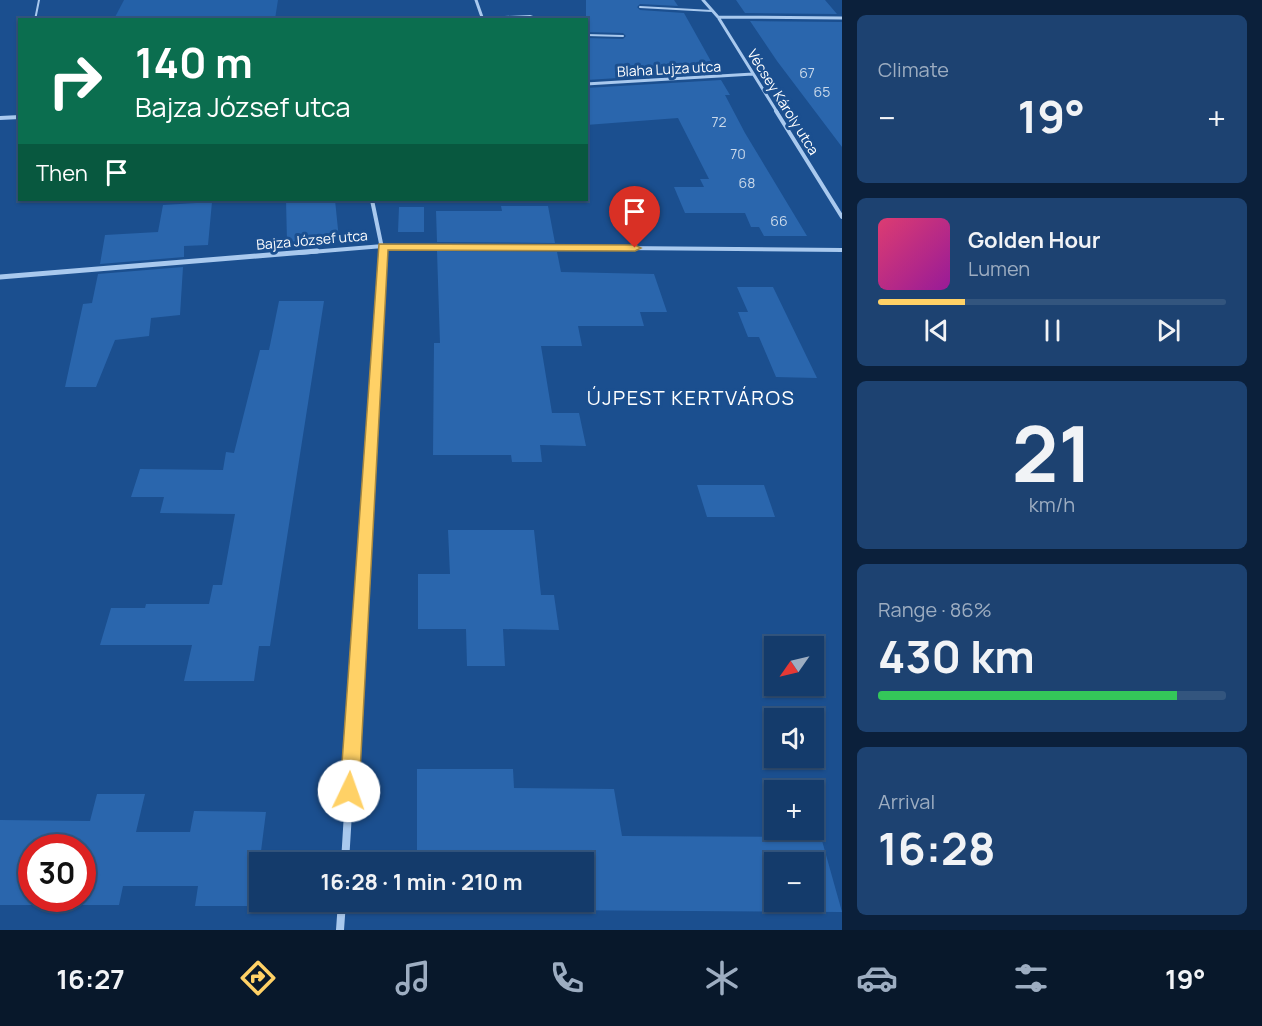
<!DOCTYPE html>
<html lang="en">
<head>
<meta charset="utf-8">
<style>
	body { margin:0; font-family:Manrope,sans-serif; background:#1d4271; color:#f1f3f6; height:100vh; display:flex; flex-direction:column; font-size:22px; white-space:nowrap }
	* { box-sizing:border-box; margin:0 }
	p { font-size:20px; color:#9dadc1 }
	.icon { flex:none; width:33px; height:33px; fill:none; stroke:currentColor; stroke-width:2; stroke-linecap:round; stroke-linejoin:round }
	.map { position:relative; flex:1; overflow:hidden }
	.details { display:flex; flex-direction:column; gap:15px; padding:15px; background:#0b203b; width:420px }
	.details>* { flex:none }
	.guide { position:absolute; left:18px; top:18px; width:570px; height:183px; border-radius:0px; box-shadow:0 2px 4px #0004,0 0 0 2px #33557e; background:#0b6e4f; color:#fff; overflow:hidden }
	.needle { width:39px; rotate:236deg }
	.fabs { position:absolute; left:764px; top:636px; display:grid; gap:12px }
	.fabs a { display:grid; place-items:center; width:60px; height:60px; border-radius:0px; background:#143b6b; box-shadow:0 2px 4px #0004,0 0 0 2px #33557e; font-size:30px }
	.speed { position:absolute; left:18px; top:834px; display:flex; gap:12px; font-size:30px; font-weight:700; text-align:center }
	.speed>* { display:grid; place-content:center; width:78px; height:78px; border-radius:50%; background:#143b6b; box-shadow:0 2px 4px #0004,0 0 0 2px #33557e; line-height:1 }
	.speed .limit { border:9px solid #d22; background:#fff; color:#111 }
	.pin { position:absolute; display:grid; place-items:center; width:51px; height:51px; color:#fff; margin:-62px -26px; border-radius:50% 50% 50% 0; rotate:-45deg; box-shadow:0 0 6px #0007 }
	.pin .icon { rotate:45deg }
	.me { position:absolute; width:66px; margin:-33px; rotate:3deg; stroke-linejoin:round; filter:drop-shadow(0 0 4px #0008) }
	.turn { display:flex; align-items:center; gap:21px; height:126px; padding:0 18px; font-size:27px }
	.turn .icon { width:78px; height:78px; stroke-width:2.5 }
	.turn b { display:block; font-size:42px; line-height:51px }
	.then { display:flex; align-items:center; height:57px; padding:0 18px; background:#0003; gap:12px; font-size:22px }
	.big { font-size:45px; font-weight:700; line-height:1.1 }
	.details .widget { flex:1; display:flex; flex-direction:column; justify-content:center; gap:9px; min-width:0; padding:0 21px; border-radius:9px; background:#1d4271 }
	.details .dial { align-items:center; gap:0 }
	.dial b { font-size:78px; line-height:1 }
	.song { display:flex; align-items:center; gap:18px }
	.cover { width:72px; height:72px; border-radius:9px; background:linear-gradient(135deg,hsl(340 70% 55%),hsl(300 70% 35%)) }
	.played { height:6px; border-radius:3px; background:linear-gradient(90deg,#ffd166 25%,#33557e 25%) }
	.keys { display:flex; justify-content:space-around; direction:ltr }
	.heat { display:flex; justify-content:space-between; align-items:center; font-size:33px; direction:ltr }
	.charge { height:9px; border-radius:4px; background:linear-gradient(90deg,#34c759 86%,#33557e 0) }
	.trip { position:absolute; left:249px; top:852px; width:345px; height:60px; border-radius:0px; background:#143b6b; box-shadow:0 2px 4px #0004,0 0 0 2px #33557e; font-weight:700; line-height:60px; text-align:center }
	.dock { display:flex; height:96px; justify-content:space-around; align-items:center; background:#08182b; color:#9dadc1 }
	.dock .icon { width:42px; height:42px }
	.dock .on { color:#ffd166 }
	.dock b { font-size:27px; color:#f1f3f6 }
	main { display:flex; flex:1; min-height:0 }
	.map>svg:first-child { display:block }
	.green { fill:#2461a8 }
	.building { fill:#2a66ad; fill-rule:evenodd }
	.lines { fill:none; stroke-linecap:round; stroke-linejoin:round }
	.lane { stroke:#a9c9ee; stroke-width:2 }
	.street-far4 { stroke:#a9c9ee; stroke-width:3 }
	.street-far3 { stroke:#a9c9ee; stroke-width:4 }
	.street-far2 { stroke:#a9c9ee; stroke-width:5 }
	.street-far1 { stroke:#a9c9ee; stroke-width:7 }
	.street { stroke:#a9c9ee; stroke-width:8 }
	.route { fill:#ffd166; stroke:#a68842; stroke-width:1.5 }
	.labels { text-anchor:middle; stroke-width:6; stroke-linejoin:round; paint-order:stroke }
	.far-street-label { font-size:14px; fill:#fff; stroke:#1b4f8f }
	.number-label { font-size:14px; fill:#cad9ea }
	.quarter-label { font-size:20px; letter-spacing:1.5px; fill:#fff; stroke:#1b4f8f }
</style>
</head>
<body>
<main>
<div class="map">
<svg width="842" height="930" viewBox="0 0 842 930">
	<rect width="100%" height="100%" fill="#1b4f8f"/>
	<path class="green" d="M124 0H278L275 19H114Z"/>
	<path class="building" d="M586 0H674L678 6 640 4 637 7 640 10 684 13 717 72 586 80V38L623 39 626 36 623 33 586 32Z
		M736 0H825L837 14 745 13Z
		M750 21 842 22V147L777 61Z
		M721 80 730 95H725L745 133 807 236H764L759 227H751L745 213H685L674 187H704L700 179H709L678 118 586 125V88Z
		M286 200H335L339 239 287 242Z
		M212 202 208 245 184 246V257L100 264 105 235 158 232 163 205Z
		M501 206H548L555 243 437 242 436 211H502Z
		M399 207H424V232H398Z
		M437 251 557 252 561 272 654 274 667 312H640L644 326H578L582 346H541L552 413H579L586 446 540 445 542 462H512L511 455H433L434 343H440Z
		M183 267 180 315 151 318 149 336 115 340 96 387H65L83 304 92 303 98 274Z
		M737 287H773L817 378 776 377 759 337H748L738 312H748Z
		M279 301H324L270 646H259L254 681H184L192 645H100L111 608H145L146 604H209L213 585H222L235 514 160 513 164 497H131L140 469 223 470 226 452 234 453 260 350H269Z
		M697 485H764L775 517H707Z
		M448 530H534L541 595H554L559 630 503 629 505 666H467L466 629H418V574H450Z
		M417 769H513L514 788 614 789 622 836 821 837 842 912 417 909V902H584V862H417ZM774 862H813V902H774Z
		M97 794H145L136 832H190L194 811 266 812 254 906H195L198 886H123L119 905H82V848H32V905H0V820L90 821Z"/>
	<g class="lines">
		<path class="lane" d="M640 7 712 11
			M483 18 530 16 541 20
			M35 20 39 0
			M586 35 623 36"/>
		<path class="street-far4" d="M476 0 483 20
			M703 0 718 17 777 112
			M718 17 842 18
			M586 84 753 74"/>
		<path class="street-far3" d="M776 111 842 217
			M0 118 20 117
			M372 200 383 253
			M299 253 383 246 842 250"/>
		<path class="street-far2" d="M0 277 317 251
			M372 429 383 251"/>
		<path class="street-far1" d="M358 651 372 428"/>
		<path class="street" d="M345 862 358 650
			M340 930 342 902"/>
	</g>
	<path class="route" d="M379 244 635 245 641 248 635 251 388 250 359 791 356 798 349 801 343 798 340 791Z"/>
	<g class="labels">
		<g class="far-street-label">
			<text transform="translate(669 69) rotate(-3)" y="5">Blaha Lujza utca</text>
			<text transform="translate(783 102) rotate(58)" y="5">Vécsey Károly utca</text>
			<text transform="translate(312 240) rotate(-5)" y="5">Bajza József utca</text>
		</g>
		<g class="number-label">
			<text x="807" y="78">67</text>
			<text x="822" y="97">65</text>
			<text x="719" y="127">72</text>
			<text x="738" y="159">70</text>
			<text x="747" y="188">68</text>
			<text x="779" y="226">66</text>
		</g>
		<g class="quarter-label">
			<text x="691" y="405">ÚJPEST KERTVÁROS</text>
		</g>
	</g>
</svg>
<div class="fabs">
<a><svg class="needle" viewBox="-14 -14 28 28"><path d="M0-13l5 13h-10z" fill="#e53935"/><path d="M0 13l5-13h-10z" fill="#9dadc1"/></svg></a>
<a><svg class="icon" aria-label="sound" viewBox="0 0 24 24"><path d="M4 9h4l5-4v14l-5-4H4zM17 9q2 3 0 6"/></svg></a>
<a>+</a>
<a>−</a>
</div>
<div class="speed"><div class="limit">30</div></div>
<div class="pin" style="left:635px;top:248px;background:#d93025"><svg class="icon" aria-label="arrive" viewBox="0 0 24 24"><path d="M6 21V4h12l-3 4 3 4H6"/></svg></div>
<svg class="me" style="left:349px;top:791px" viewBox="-20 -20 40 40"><circle r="19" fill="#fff"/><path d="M0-13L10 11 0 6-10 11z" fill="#ffd166"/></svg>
<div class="trip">16:28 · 1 min · 210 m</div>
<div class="guide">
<div class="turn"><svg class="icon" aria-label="right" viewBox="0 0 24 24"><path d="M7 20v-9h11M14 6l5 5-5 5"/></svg><div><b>140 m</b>Bajza József utca</div></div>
<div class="then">Then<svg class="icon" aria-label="arrive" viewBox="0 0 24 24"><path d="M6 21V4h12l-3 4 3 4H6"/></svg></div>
</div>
</div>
<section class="details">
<div class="widget"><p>Climate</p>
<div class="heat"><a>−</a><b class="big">19°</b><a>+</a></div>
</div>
<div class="widget">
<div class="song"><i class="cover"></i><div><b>Golden Hour</b><p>Lumen</p></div></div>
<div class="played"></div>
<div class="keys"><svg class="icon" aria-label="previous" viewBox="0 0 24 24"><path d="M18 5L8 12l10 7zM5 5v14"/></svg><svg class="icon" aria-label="pause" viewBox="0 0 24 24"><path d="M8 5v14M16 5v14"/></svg><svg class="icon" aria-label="next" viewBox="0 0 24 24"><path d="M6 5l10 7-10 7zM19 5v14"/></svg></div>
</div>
<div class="widget dial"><b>21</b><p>km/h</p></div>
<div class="widget"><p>Range · 86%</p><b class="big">430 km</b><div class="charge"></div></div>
<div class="widget"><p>Arrival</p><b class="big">16:28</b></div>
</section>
</main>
<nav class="dock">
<b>16:27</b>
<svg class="icon on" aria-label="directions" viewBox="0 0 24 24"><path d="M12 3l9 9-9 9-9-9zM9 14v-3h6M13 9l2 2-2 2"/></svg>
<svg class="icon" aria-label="music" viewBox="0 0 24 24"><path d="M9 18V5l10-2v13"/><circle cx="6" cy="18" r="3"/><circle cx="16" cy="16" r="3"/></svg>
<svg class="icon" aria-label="phone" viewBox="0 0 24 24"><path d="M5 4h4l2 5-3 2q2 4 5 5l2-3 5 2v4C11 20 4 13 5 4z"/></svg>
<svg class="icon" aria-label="climate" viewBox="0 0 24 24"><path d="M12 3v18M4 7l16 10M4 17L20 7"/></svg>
<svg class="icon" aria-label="car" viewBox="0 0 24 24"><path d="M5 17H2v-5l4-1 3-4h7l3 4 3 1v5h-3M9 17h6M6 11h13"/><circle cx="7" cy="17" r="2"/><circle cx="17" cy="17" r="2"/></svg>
<svg class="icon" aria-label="filters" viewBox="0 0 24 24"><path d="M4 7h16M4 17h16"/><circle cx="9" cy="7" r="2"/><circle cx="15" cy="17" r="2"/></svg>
<b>19°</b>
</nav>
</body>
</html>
